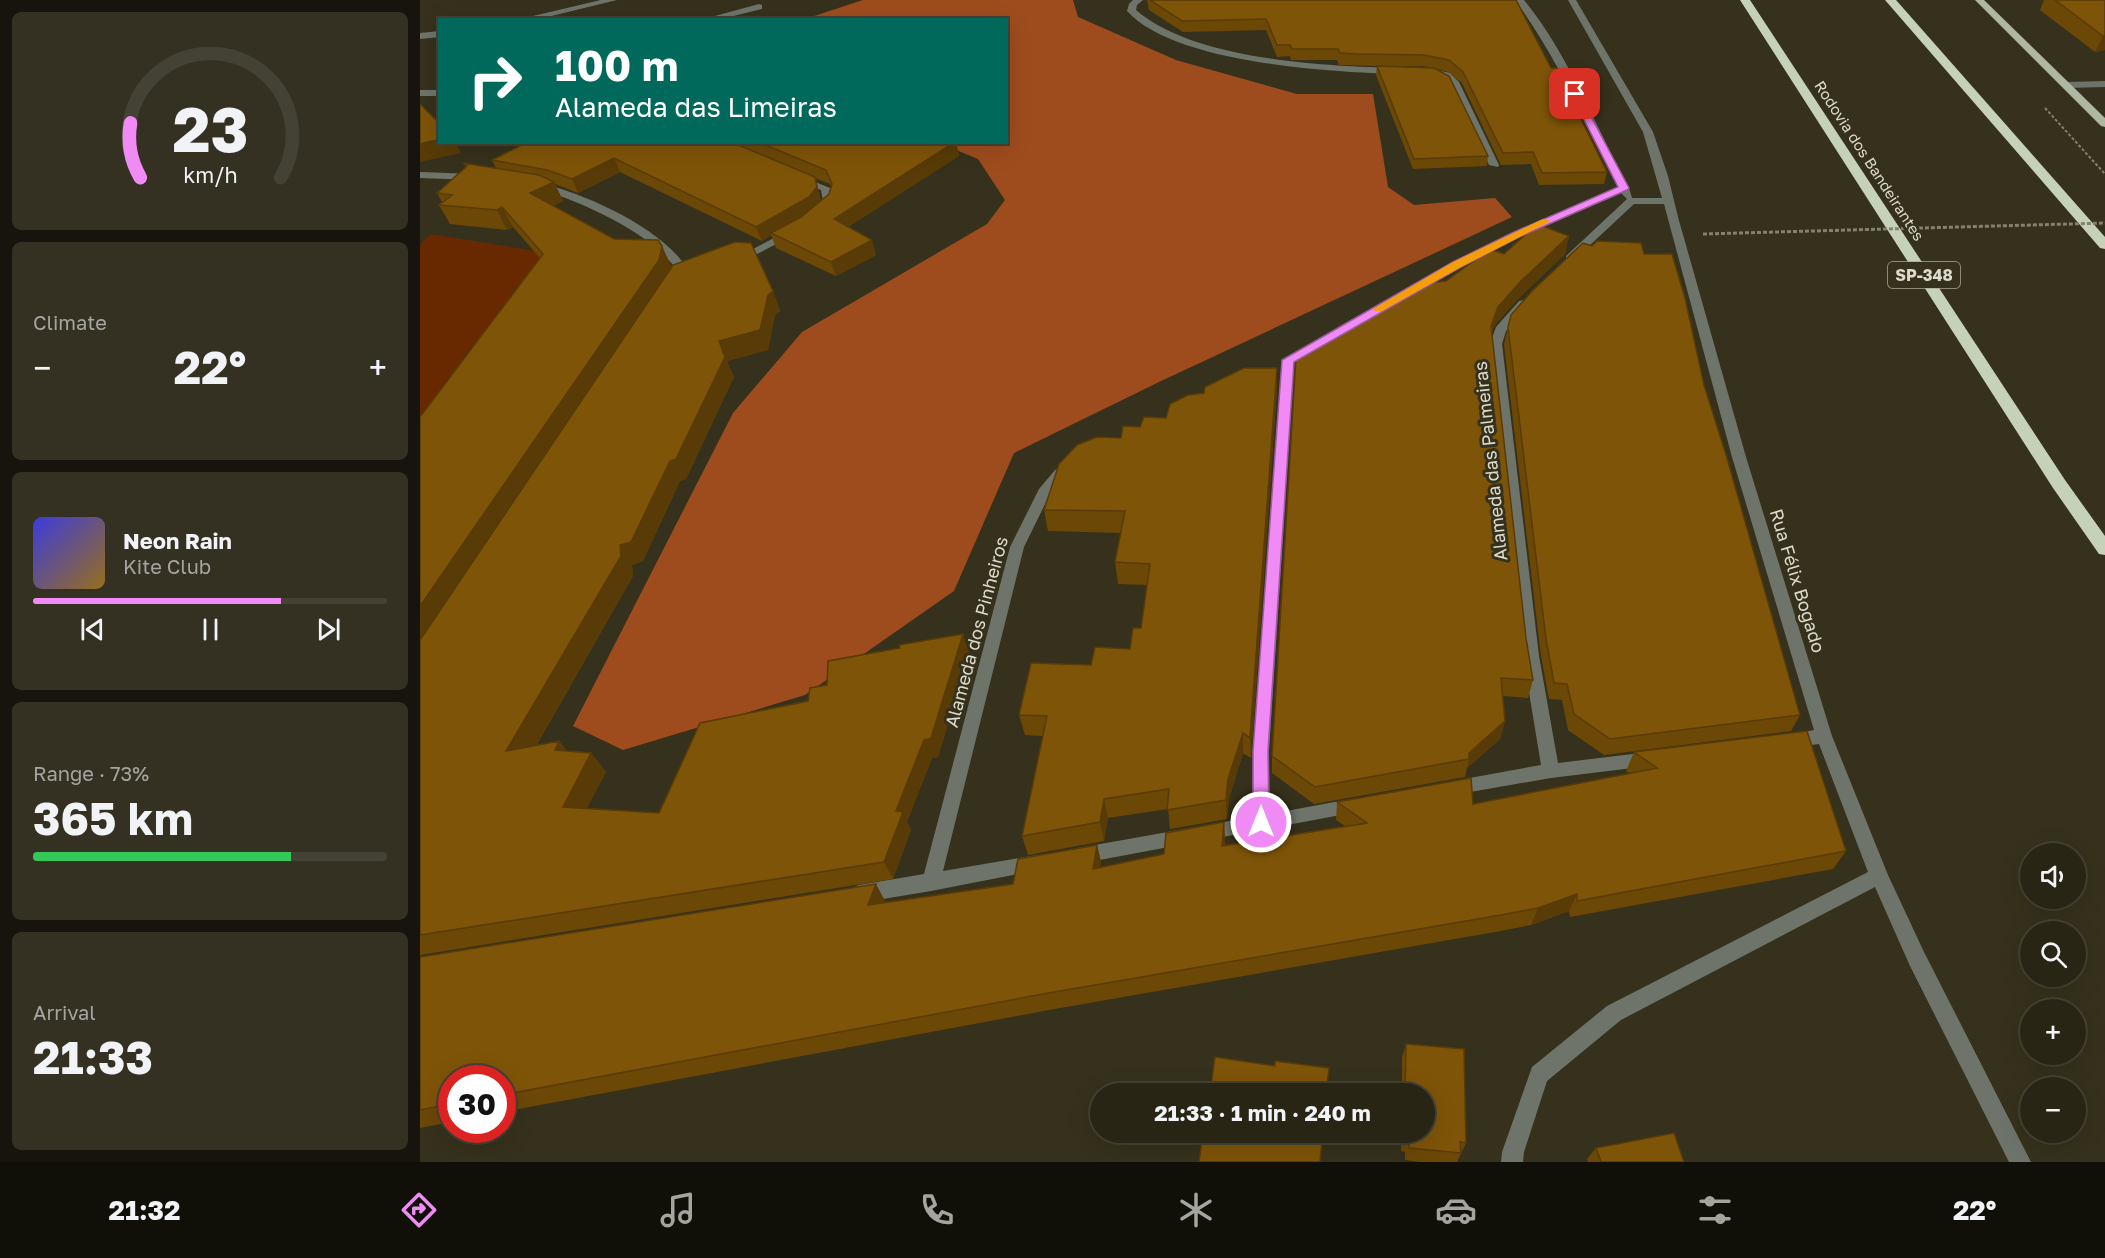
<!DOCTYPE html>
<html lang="en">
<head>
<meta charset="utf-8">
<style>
	body { margin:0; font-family:"Golos Text",sans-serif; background:#343122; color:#f1f3f6; height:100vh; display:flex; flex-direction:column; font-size:22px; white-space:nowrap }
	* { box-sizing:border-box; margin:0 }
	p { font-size:20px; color:#a5a5a0 }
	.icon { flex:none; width:33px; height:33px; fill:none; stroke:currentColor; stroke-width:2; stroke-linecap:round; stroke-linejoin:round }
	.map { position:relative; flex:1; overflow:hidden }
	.drawer { display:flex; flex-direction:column; gap:12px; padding:12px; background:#16140c; width:420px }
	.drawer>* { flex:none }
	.banner { position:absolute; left:18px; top:18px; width:570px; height:126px; border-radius:0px; box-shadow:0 6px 24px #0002,0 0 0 2px #444234; background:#00695c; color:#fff; overflow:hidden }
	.tools { position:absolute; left:1600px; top:843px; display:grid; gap:12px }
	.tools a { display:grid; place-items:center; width:66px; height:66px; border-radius:50%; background:#282515; box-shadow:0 6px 24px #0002,0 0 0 2px #444234; font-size:30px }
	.speed { position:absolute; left:18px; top:1065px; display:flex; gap:12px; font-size:30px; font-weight:700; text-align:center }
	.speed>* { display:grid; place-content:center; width:78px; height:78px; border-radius:50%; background:#282515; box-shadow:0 6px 24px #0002,0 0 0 2px #444234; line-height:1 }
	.speed .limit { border:9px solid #d22; background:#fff; color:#111 }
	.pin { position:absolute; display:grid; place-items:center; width:51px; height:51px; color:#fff; margin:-26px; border-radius:12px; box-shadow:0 3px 9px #0006 }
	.me { position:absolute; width:66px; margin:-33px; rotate:0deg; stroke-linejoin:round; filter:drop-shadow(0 0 4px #0008) }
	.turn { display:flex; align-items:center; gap:21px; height:126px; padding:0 18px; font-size:27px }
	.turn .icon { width:78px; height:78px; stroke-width:2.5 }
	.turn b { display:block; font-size:42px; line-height:51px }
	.big { font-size:45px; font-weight:700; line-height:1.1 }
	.drawer .tile { flex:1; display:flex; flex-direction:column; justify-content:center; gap:9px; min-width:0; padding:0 21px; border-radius:9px; background:#343122 }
	.drawer .dial { align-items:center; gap:0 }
	.dial svg { height:156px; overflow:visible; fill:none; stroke:#444234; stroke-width:7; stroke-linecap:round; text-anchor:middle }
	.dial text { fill:#f1f3f6; stroke:none }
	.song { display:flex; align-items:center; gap:18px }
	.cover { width:72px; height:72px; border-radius:9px; background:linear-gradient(135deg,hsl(240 70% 55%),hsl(40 70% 35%)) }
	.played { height:6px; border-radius:3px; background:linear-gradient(90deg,#f08bf5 70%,#444234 70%) }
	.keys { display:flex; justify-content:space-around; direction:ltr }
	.heat { display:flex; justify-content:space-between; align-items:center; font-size:33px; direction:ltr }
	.charge { height:9px; border-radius:4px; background:linear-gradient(90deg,#34c759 73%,#444234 0) }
	.trip { position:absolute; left:670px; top:1083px; width:345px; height:60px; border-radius:30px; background:#282515; box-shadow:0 6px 24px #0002,0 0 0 2px #444234; font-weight:700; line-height:60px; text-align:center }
	.dock { display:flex; height:96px; justify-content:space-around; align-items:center; background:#100f08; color:#a5a5a0 }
	.dock .icon { width:42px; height:42px }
	.dock .selected { color:#f08bf5 }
	.dock b { font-size:27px; color:#f1f3f6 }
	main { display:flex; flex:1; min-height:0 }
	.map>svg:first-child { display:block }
	.green { fill:#682900 }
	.forest { fill:#9e4c1e }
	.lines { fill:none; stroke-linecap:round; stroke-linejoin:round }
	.path { stroke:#848170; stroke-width:2; stroke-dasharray:3 2; stroke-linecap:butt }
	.minor { fill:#6f746a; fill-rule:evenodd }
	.major { fill:#adb7a2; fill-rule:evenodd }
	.highway { fill:#c5d1b8; fill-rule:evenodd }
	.path-bridge { stroke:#848170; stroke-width:3; stroke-dasharray:4 2; stroke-linecap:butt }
	.wall { fill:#6c4807; fill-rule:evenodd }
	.shaded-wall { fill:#583b06 }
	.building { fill:#7e5408; stroke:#583b06; stroke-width:1.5 }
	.route { fill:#f08bf5; stroke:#9c5a9f; stroke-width:1.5 }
	.slow { fill:#f59e0b }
	.labels { text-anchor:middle; stroke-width:6; stroke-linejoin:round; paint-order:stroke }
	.far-street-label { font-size:15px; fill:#dcdbcd; stroke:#35311c }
	.shield { fill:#35311c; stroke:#aaa898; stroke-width:1.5 }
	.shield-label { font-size:16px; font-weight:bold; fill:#dcdbcd }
	.street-label { font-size:18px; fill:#dcdbcd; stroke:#35311c }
</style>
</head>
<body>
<main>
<section class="drawer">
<div class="tile dial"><svg viewBox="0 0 100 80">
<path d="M14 69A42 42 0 1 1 86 69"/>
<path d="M14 69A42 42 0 0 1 9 41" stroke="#f08bf5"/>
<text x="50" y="56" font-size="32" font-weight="700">23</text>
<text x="50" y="72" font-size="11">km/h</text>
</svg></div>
<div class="tile"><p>Climate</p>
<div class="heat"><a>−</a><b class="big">22°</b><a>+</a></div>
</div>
<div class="tile">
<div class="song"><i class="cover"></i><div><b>Neon Rain</b><p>Kite Club</p></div></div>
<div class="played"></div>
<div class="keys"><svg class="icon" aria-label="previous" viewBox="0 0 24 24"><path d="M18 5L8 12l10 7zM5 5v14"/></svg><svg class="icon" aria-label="pause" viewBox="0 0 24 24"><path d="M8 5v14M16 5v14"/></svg><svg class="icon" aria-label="next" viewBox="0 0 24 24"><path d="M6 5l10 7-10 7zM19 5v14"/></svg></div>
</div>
<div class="tile"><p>Range · 73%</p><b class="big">365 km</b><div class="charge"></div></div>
<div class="tile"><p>Arrival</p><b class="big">21:33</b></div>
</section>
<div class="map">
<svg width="1685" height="1162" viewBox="0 0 1685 1162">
	<rect width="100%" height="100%" fill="#35311c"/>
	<path class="green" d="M10 234 148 256 0 441V245Z"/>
	<path class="forest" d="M443 0H653L658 17 756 60 877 94H953L968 187 994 205 1075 198 1092 217 739 382 594 453 534 591 385 695 203 750 153 726 313 413 382 332 567 224 585 200 558 159 519 143 586 142V20L385 19Z"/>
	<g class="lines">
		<path class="path" d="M1625 108 1685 174"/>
		<path class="minor" d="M181 0H197L115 20H96Z
			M713 0H723L717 5 716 10C774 60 902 66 976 68L981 71 976 74C908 72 754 63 707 11L709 4Z
			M1095 0H1104C1149 55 1175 126 1209 188L1212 198H1242L1223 132 1148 0H1156L1233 132 1248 176 1258 217 1326 457 1412 736 1468 875 1504 952 1611 1162H1589L1490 966 1455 887 1201 1020 1127 1081 1104 1152 1103 1162H1081L1082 1152 1112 1067 1187 1006 1448 872 1399 744 1369 748 1363 746 1361 741 1363 736 1394 730 1312 457 1244 204H1214L1154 260H1146V256L1207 199 1201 193 1100 237 1041 266 937 326 933 327 927 323 1033 262 1092 233 1198 187C1166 124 1137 57 1095 0Z
			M339 4 342 5V9L297 20H280Z
			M20 31V37L0 39V33Z
			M1012 69 1030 73 1039 82 1079 165 1078 167 1069 165 1030 83 1024 77 1009 74 1007 72Z
			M1685 81V87L1646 88 1641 85 1646 82Z
			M0 90H20V96H0Z
			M0 172 54 174 59 177 54 180 0 178Z
			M378 175 410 188 414 201 406 215H398L397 213 403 201 401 190 374 180 373 178Z
			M120 183C166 194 237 226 265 265L259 284H251L249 282 253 265C227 231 158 200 116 188V184Z
			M371 229 377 232 375 234 322 262H314L312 260Z
			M1103 300 1109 304 1086 331 1082 344 1119 656 1138 763 1229 752 1235 754 1237 759 1235 764 1229 766 1131 778 1033 795 1027 793 1024 788 1027 783 1033 781 1121 765 1103 656 1070 344 1076 327 1099 301Z
			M902 337 906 338 908 341 906 344 874 362 849 751 850 814 936 798 942 801 945 806 942 811 658 864 652 862 649 856 652 850 658 848 832 817 833 751 862 360Z
			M649 460 656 465 629 496 604 547 523 871 617 855 623 857 626 863 623 869 511 891 439 903 432 900 430 894 432 888 439 885 504 874 590 547 619 489 635 470Z"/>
		<path class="major" d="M1555 0H1564L1685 118V127L1681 126Z"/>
		<path class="highway" d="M1320 0H1330L1645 480 1685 536V555L1679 554 1633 488Z
			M1465 0H1476L1685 237V249L1680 248Z"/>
		<path class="path-bridge" d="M1283 234 1685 223"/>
	</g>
	<path class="wall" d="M727 0H1096L1131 68 1187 172 1184 184 1119 185 1111 164 1081 165 1042 83 1028 72 1017 69 1068 156 1067 166 993 169 956 75 957 66 919 65 917 60H871L870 56 857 57 846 30 763 32 729 10ZM957 66H1003L1009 67Z
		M1624 0H1685V50L1675 52 1620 10Z
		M108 142H536L539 156 428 227 456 255 416 276 356 248 351 235 342 241 200 172 158 193 135 184 143 201 133 206 194 239 242 246 251 266 250 269 353 291 360 311 355 315 348 350 307 361 314 377 266 479 260 481 223 561 212 565 213 576 116 746 139 741 147 751 171 753 186 772 167 808 239 813 388 701 407 685 480 648 543 634 549 653 518 757 512 758 487 822 491 830 473 879 0 955V417L120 258 93 227 87 230 30 224 19 205 22 202 17 193 46 167 43 163 76 168 72 160ZM395 178 410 184 411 187 409 194 401 201Z
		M1149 236 1145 254 1097 300 1074 326 1072 333 1106 638 1113 680 1108 698 1083 696 1085 721 1080 739 1047 768 1045 777 894 804 852 773V756L955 313 1084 254Z
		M1172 246 1224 254 1284 385 1380 715 1371 731 1184 755 1148 730 1142 700 1129 699 1121 656 1084 344 1088 327Z
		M857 389 831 758 823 753 809 799 807 819 750 829 748 809 688 818 684 841 608 855 602 836 623 736 605 735 599 715 671 665 710 649 721 628 727 585 698 584 695 562 701 533 628 531 624 510 701 438 720 427 746 418Z
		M1214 752 1426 851 1413 869 1150 917 1149 911 1111 925 1075 932 629 1010 82 1112V1078H32V1122L0 1128V957L465 901 464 903 593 884 677 845 681 862 680 867 744 854 804 822 805 845 925 826 916 820 917 802 1053 804 1210 773 1206 771Z
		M986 1044 1046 1143 1037 1162H1001L985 1160V1152L981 1151V1132H1005V1094H982V1058Z
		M1176 1148 1264 1162H1168L1167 1159Z"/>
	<path class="shaded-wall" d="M1683 36H1685V50L1675 52Z
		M20 139V142H35L41 153 0 162V144Z
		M535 142H536L539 156 418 233 414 219Z
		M194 158 200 172 158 193 152 179Z
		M395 177 401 201 394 211 351 233V235L342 241 336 227Z
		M134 182 143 201 120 213 110 193Z
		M82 207 93 227 87 230 77 210Z
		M1149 236 1145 254 1097 300 1074 326 1068 344 1071 326 1078 307 1101 281Z
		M452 240 456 255 416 276 411 262Z
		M242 246 251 266 248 280 0 650V606Z
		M353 291 360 311 355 315 348 350 307 361 314 377 266 479 260 481 223 561 212 565 213 576 102 769 86 751 200 545 299 341Z
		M857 368V389L831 758 830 738Z
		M543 634 549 653 518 757 512 758 487 822 491 830 473 879 464 862 476 811Z
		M1085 721 1080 739 1047 768 1049 759V753Z
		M823 733V753L809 799 807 819 806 800 808 779Z
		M139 741 154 760 135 750Z
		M171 753 186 772 158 825 143 807Z
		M684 799 688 818 684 841 680 822Z
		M804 822 805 840 803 863 802 846Z
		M677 845 681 862 677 886 673 869Z
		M456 884 465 901 457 922 448 905Z
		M1157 894 1149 911 1111 925 1118 908Z"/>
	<path class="building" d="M730 0H1096L1131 68H1136L1187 172 1122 173 1113 152 1083 153 1043 72 1029 60 1004 55 937 54 920 53 918 49H872L870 45H857L846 19 762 21Z
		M1635 0H1685V36H1683Z
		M957 66 1014 68 1029 76 1068 156 994 159Z
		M0 104 20 124V139L0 144Z
		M108 142H311L395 177 397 187 389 197 336 227 194 158 152 179 127 170 72 160Z
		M338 142H535L414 219 452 240 411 262 351 233 381 217 409 194 412 184 406 170Z
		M43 163 119 175 134 182 110 193 194 239 238 240 242 246 239 260 0 606V417L123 254 82 207 77 210 19 205 32 195 17 193 47 166Z
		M1117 224 1149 236 1101 281 1078 307 1071 326 1106 638 1113 680 1081 678 1085 721 1049 753V759L895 787 852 756 876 357 923 326 948 313H955L1006 283 1026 281 1070 249 1084 254Z
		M1177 241 1221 243 1224 254H1252L1265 298 1284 385 1307 458 1380 715 1190 739 1154 714 1147 684 1134 683 1126 639 1088 327 1091 315 1112 291 1163 243 1172 246Z
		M315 242 331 243 353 291 348 295 340 330 299 341 305 357 256 459 250 461 211 542 200 545 201 556 86 751 139 741 135 750 171 753 143 807 239 813 280 723 388 701 390 688 407 685 408 661 480 648 479 645 543 634 511 738 504 740 476 811 483 812 464 862 0 935V640L253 265Z
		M824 368H857L830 738 823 733 808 779 806 800 747 810 749 789 684 799 680 822 602 836 627 716 599 715 611 663 671 665 675 647 710 649 713 628H721L730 564 695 562 705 511 624 510 639 464 657 445 677 437 701 438 703 426 720 427 724 417 746 418 750 404 768 395 784 393 785 387Z
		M1387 731 1426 851 1157 901V894L1118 908 1081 915 623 994 82 1095V1078H32V1104L0 1110V957L456 884 448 905 593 884 598 859 677 845 673 869 744 854 746 833 804 822 802 846 947 823 917 802 1051 778 1053 804 1237 768 1214 752Z
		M986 1044 1044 1049 1046 1143 1040 1142 1041 1153 989 1148V1139L985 1138V1132H1005V1094H985Z
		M795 1057 855 1066V1061L909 1068 906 1094H790Z
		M783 1132H903L900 1162H779Z
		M1254 1133 1264 1162H1181L1176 1148Z"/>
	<path class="route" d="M1152 92 1159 94 1209 188 1207 190 1099 237 1041 267 874 362 848 751 849 822 847 827 841 829 836 827 833 822V751L862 360 1033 262 1092 233 1198 187 1151 94Z"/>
	<path class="slow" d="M1123 219 1131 221 1041 267 962 311H955L953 309 1033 262Z"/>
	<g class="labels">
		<g class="far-street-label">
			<text transform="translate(1449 161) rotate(57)" y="5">Rodovia dos Bandeirantes</text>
		</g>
		<rect class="shield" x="1468" y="262" width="72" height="26" rx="4.5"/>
		<g class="shield-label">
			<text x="1504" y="281">SP-348</text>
		</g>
		<g class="street-label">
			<text transform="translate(1071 461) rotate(-96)" y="6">Alameda das Palmeiras</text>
			<text transform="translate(1377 581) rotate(73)" y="6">Rua Félix Bogado</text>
			<text transform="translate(557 632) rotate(-75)" y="6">Alameda dos Pinheiros</text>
		</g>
	</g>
</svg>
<div class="tools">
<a><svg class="icon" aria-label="sound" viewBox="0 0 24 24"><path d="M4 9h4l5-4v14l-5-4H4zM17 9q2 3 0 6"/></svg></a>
<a><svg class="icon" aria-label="search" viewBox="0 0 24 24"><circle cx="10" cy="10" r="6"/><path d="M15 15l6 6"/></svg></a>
<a>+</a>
<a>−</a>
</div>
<div class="speed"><div class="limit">30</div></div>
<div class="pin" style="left:1155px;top:94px;background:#d93025"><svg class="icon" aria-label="arrive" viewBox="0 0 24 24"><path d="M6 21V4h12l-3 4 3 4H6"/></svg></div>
<svg class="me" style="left:841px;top:822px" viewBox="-20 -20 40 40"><circle r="17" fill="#f08bf5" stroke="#fff" stroke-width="3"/><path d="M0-11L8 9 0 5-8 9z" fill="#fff"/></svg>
<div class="trip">21:33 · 1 min · 240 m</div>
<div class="banner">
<div class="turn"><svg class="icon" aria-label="right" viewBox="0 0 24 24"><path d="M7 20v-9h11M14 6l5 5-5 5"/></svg><div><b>100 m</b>Alameda das Limeiras</div></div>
</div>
</div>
</main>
<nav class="dock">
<b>21:32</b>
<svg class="icon selected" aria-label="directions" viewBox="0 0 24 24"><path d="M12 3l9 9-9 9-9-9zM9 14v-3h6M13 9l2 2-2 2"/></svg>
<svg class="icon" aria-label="music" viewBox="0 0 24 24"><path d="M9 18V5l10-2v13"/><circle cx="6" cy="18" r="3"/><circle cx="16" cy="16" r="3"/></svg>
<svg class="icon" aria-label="phone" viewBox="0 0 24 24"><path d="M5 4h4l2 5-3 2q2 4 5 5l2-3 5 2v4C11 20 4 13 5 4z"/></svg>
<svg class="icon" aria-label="climate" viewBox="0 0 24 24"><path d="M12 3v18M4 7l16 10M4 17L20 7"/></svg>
<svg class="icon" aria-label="car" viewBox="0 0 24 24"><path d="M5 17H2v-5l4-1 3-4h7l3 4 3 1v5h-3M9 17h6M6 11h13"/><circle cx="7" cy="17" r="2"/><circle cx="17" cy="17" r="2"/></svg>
<svg class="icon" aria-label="filters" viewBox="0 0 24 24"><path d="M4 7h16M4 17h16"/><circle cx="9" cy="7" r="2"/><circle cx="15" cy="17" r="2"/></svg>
<b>22°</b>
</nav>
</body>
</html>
